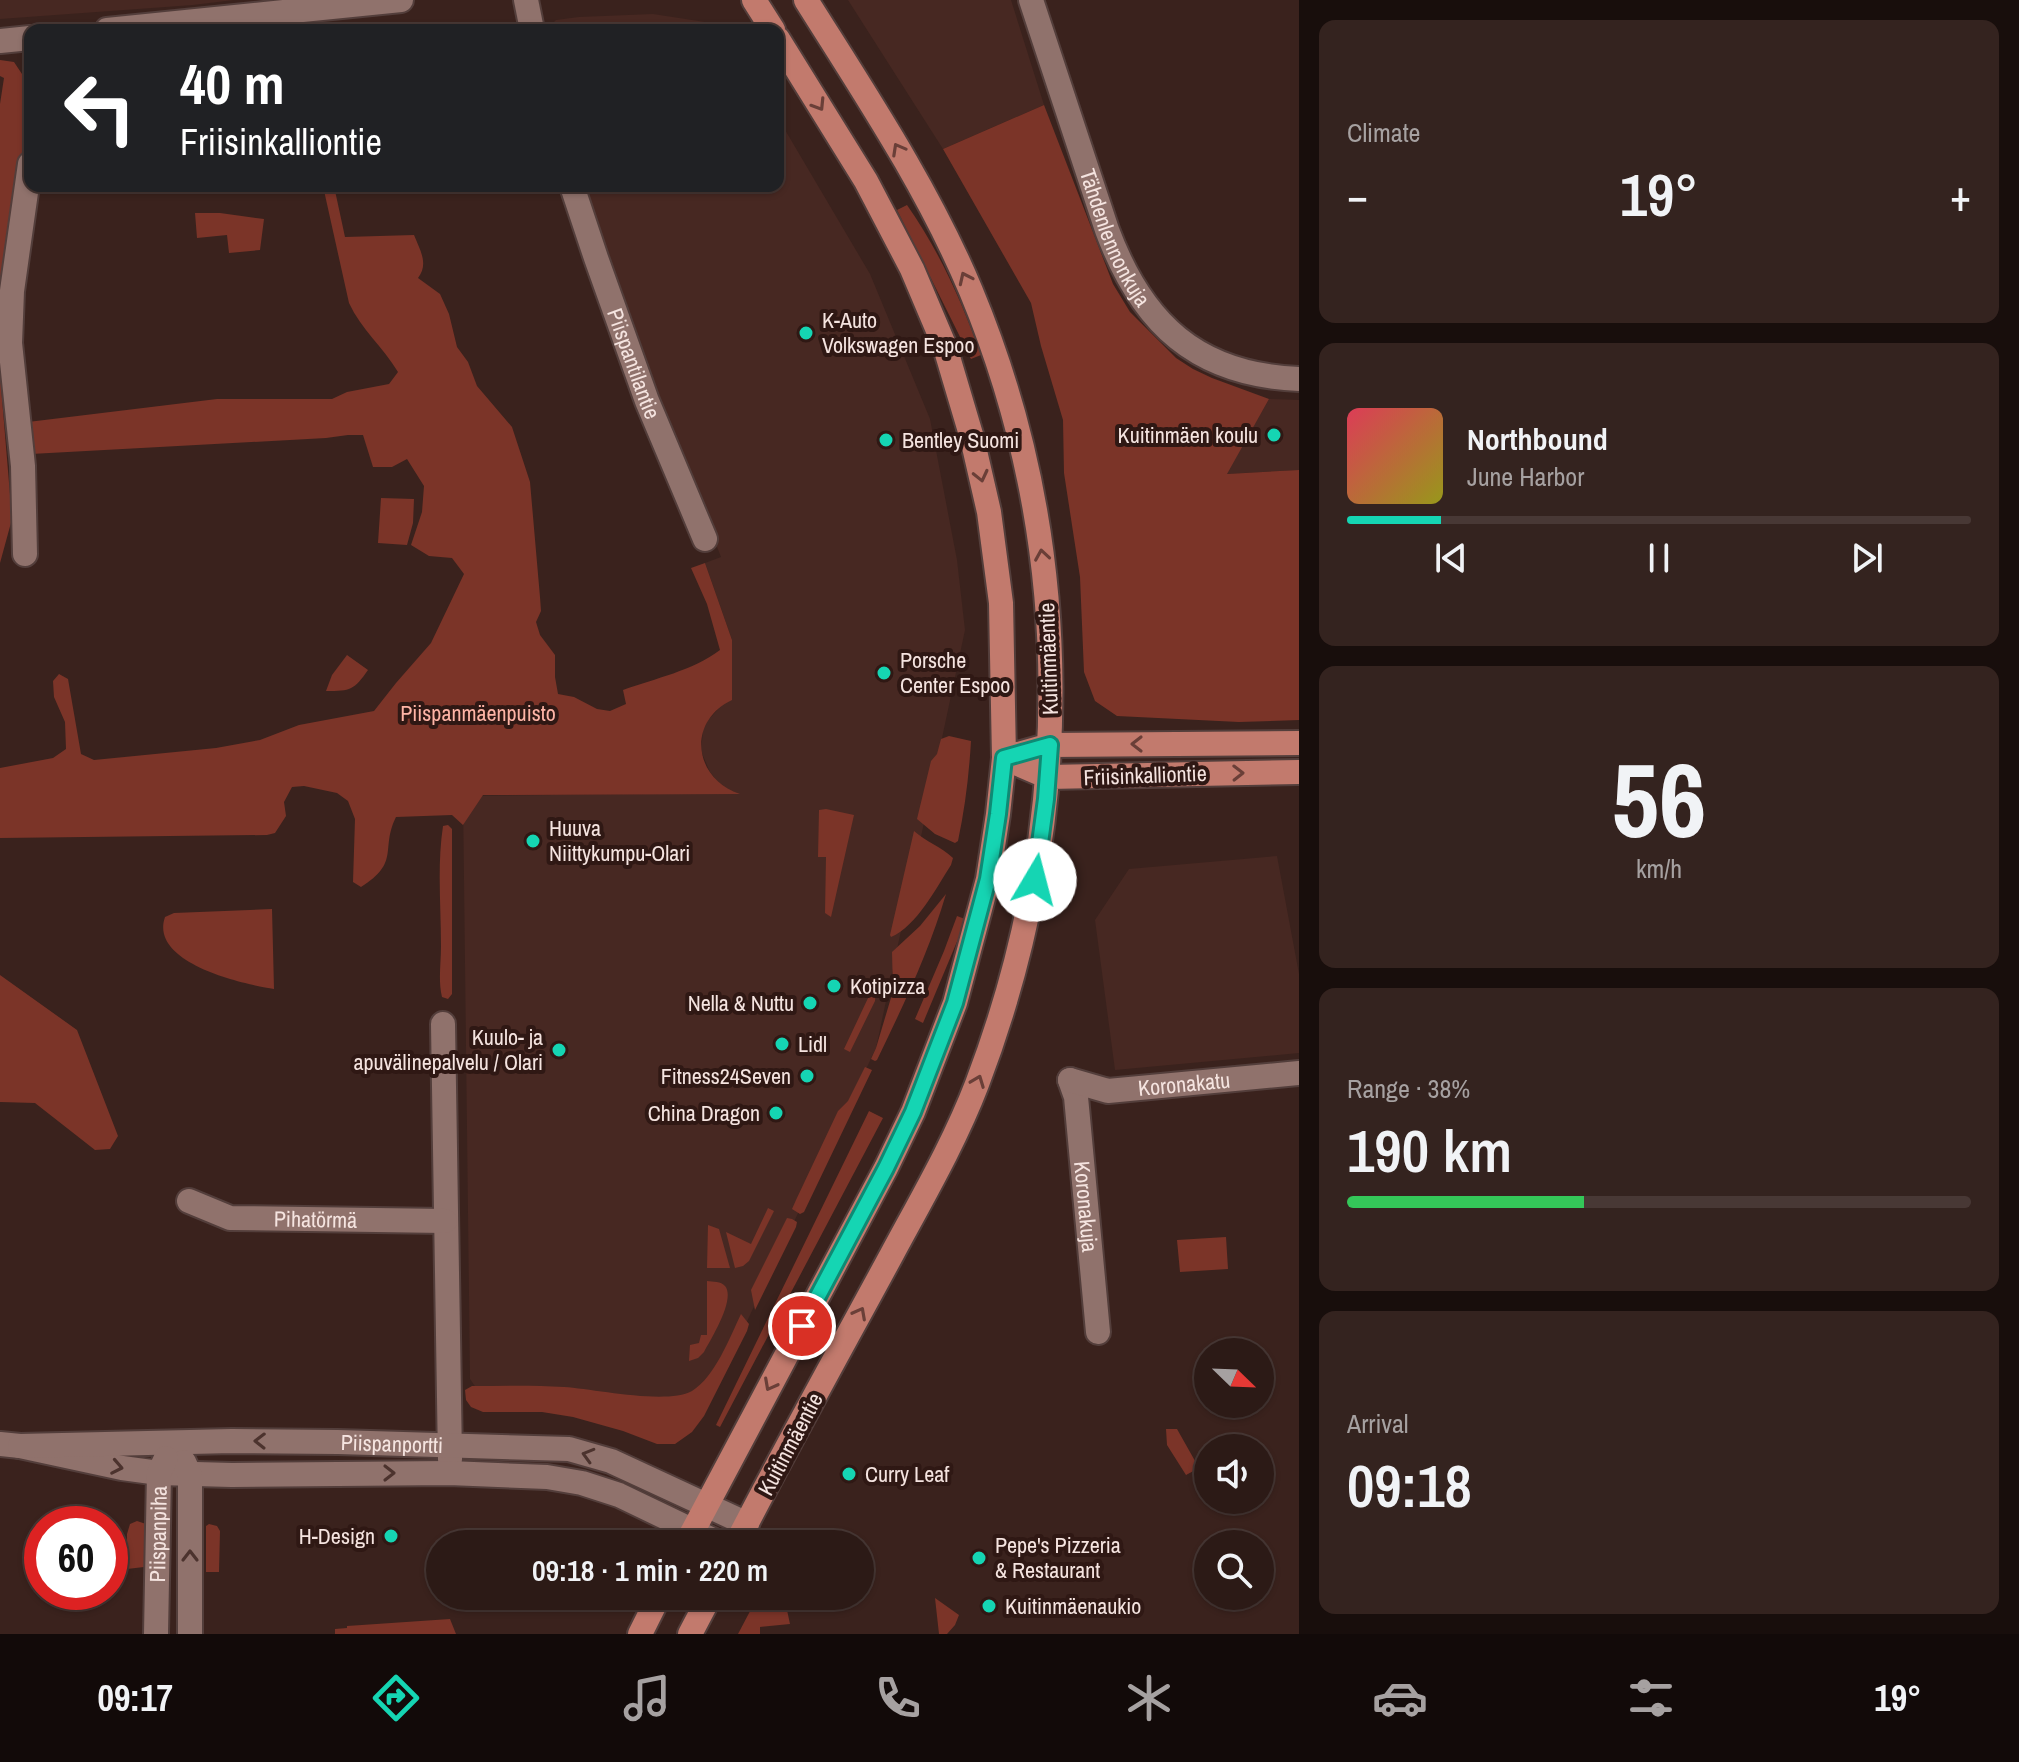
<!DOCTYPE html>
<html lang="en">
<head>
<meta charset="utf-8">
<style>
	body { margin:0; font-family:"Archivo Narrow",sans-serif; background:#34231f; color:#f1f3f6; height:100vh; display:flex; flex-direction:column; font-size:30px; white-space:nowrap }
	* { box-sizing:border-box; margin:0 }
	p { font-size:26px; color:#a6a1a1 }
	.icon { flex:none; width:44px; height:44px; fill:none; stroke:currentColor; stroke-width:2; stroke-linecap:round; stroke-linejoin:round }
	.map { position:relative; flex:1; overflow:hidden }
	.side { display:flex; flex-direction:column; gap:20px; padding:20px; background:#180e0c; width:720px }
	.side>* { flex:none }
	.banner { position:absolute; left:24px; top:24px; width:760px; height:168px; border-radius:16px; box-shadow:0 2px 6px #0004,0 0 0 2px #483835; background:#202124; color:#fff; overflow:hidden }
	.needle { width:52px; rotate:113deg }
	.tools { position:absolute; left:1194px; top:1338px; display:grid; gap:16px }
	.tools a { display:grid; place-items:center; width:80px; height:80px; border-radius:50%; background:#2c1a16; box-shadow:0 2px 6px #0004,0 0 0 2px #483835; font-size:40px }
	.speed { position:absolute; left:24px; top:1506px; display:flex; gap:16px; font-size:40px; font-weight:700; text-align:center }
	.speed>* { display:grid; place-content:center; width:104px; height:104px; border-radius:50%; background:#2c1a16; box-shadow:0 2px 6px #0004,0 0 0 2px #483835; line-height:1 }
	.speed .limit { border:12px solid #d22; background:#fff; color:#111 }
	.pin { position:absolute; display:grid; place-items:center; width:68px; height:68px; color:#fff; margin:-34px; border:4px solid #fff; border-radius:50%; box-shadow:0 2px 8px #0007 }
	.me { position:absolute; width:88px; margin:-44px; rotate:8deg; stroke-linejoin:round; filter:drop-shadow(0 0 6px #0008) }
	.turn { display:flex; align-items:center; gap:28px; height:168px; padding:0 24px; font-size:36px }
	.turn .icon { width:104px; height:104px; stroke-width:2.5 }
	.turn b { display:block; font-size:56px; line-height:68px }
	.big { font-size:60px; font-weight:600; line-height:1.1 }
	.side .card { flex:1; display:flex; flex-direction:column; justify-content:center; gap:12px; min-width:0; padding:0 28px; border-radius:16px; background:#34231f }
	.side .dial { align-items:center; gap:0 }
	.dial b { font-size:104px; line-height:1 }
	.song { display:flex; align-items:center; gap:24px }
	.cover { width:96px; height:96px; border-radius:12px; background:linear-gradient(135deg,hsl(350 70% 55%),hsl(60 70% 35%)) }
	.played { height:8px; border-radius:4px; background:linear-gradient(90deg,#15d5b3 15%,#483835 15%) }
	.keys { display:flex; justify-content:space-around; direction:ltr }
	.heat { display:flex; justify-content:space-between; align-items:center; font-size:44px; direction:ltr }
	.charge { height:12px; border-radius:6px; background:linear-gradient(90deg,#34c759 38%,#483835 0) }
	.trip { position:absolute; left:426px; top:1530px; width:448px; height:80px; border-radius:40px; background:#2c1a16; box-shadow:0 2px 6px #0004,0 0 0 2px #483835; font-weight:600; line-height:80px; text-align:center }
	.tabs { display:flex; height:128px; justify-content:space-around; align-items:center; background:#120a09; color:#a6a1a1 }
	.tabs .icon { width:56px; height:56px }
	.tabs .selected { color:#15d5b3 }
	.tabs b { font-size:36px; color:#f1f3f6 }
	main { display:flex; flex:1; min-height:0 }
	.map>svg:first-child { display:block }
	.built { fill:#472822 }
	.green { fill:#7b3428 }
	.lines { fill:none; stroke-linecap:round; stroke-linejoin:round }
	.minor-casing { stroke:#533e3b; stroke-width:28 }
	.major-casing { stroke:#533e3b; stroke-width:28 }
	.minor { stroke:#90726c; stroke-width:24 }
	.major { stroke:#c27a6d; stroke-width:24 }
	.oneway { stroke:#6a3f38 }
	.oneway2 { stroke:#4c332e }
	.route-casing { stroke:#0e8a74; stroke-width:20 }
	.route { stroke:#15d5b3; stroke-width:14 }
	.poi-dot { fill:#15d5b3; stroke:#2f1814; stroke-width:3 }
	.labels { text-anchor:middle; stroke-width:8; stroke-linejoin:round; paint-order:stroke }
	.street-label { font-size:22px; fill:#f5e4e0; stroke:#2f1814 }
	.poi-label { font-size:22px; fill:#f5e4e0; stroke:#2f1814; text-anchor:start }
	.park-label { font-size:22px; fill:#feb4a6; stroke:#2f1814 }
</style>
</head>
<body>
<main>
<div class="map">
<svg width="1299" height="1634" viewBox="0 0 1299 1634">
	<rect width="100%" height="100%" fill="#3a221d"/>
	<path class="built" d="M0 0H234L193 5 0 19Z
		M848 0H1011L1044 105 943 149Z
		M653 14 718 24 722 30H542L541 27 548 28 556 20 579 17Z
		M778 118 870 274 930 419 957 560 965 630 876 1048 724 1370 691 1399 481 1395 470 1379 463 796 737 793 728 790 717 781 710 772 701 751 703 730 708 720 722 705 732 640 705 563 721 557 665 416 583 186H778Z
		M1269 399 1299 400V470L1226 474Z
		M1277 856 1299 974V1053L1115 1070 1095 920 1129 869Z"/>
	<path class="green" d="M0 60 14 62 30 86V106L16 210 0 297V104L4 78 0 76Z
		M1044 105 1113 284 1130 312 1176 358 1193 369 1212 378 1269 399 1227 474 1299 470V720L1239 722 1117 716 1095 701 1084 672 1080 577 1064 473 1063 420 1041 346 1031 303 943 149Z
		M323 186H334L345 237 414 235C420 250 429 264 418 278L440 294 449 314 457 347 468 362 477 386 512 427 530 482 540 597 541 611 536 622 540 635 555 655V677L558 694 574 697 597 709 610 711 626 704 623 690C656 678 692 671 720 650L707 604 691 568 705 563 732 640V700C686 722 694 779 740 794L483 795 463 825 452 815 396 817C380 849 401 862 361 887L353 882 355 819 348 801 337 793 304 786 292 787 284 802 286 816 275 833 267 835 0 838V768L53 758 66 749 65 722 54 697 53 681 59 674 68 679 81 754 94 760 216 748 260 740 299 725 374 711 396 683 431 643 464 574 452 558 429 556 411 545 422 512 424 486 407 459 392 467H373L363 435H348L326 438 31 454 28 422 217 399H332L347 392 389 384 398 372C383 347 361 329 349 303Z
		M907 205C941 254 961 300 981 355L971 359 897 210Z
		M195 213H220L264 219 260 250 229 253 227 235 197 238Z
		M0 354 1 386 12 519 0 563Z
		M381 498 414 499 413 523 407 545 378 543Z
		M347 655 368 670C354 690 351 691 326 691L332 675Z
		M949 736 971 741C969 775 965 808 958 841L955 843 935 834 917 819 931 761 937 754 941 739Z
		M826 809 854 815 831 917 825 913 826 857H818L819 810Z
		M448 825 452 829V994L448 999 442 997C438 980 441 964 441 946 441 906 437 866 443 826Z
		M914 831C926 842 942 847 953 858L951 865C936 888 917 926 891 937L890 935Z
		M946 894C929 952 903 1006 877 1060L875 1061 871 1059 876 1048 893 991 892 952 920 926Z
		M272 909 274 989C242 984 149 963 165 917L174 913Z
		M957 916 965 919 961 932 923 1023 915 1019 944 951Z
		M0 975 77 1030 118 1136 110 1149 95 1150 35 1103 0 1102Z
		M877 979 875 1001 850 1052 844 1049Z
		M865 1067 872 1070 804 1212 800 1214 792 1209 796 1200 838 1111 848 1101Z
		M869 1111 883 1118 720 1427 716 1425Z
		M768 1208 774 1211 749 1261 743 1266 735 1268 726 1232 751 1244Z
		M787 1218 792 1219 797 1222 796 1227 755 1310 751 1290Z
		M708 1225 719 1229 730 1268H707Z
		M1226 1237 1228 1269 1180 1272 1177 1240Z
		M707 1281C713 1282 721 1281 725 1286 736 1299 711 1339 704 1352L698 1358 689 1361 690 1345 699 1343 701 1335H707Z
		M741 1314 749 1324 747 1331 704 1416 692 1432 675 1444H657L623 1431 573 1417 542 1412H483L471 1407 466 1400 465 1390 472 1386C502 1386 533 1385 564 1387 595 1389 666 1405 692 1391 715 1377 730 1337 741 1314Z
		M1166 1429H1177L1199 1468 1186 1475 1167 1445Z
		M137 1521 146 1524 144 1567 127 1569V1534L130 1524Z
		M209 1524 217 1526 220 1531 219 1572H206V1526Z
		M758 1596H784L790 1624 760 1627V1634H738Z
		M935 1598 959 1615 955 1625 947 1634H939Z
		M450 1619 456 1634H335V1629L347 1628V1626Z"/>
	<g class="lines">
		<g class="minor-casing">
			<g id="minor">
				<path d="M526 0 532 30"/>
				<path id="s1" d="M1031 0 1107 230C1142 324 1197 375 1299 379"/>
				<path d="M107 30 401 0"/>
				<path d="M0 41 30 38"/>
				<path id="s2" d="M572 186 596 258 647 401 705 539"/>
				<path d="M25 554 23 466 10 343 12 291 30 164"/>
				<path d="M443 1024 450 1459"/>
				<path id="s3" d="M1070 1080 1076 1097 1098 1332"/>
				<path id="s4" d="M1070 1080 1108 1091 1299 1073"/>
				<path id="s5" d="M189 1201 230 1218 445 1221"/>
				<path d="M0 1444 20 1446 122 1468 159 1473 232 1475 449 1473 547 1477 582 1483 619 1495 721 1544"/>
				<path id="s6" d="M20 1446 232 1441 338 1442 569 1449 611 1461 747 1524"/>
				<path d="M184 1462 190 1475V1634"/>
				<path id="s7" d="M156 1634 159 1473 166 1458"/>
			</g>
		</g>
		<g class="major-casing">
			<path id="major" d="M754 0 773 30
				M1004 758 1048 777 1299 772
				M1004 758 1050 745 1299 743
				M686 1544 886 1168 913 1112 955 1003 988 879 998 814 1004 758 1001 603 989 512 972 438 945 347 912 269 866 181 778 39
				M736 1544C786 1447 839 1352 891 1256 921 1200 954 1144 977 1084 1075 827 1077 546 971 291 928 188 865 94 806 0
				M640 1634 659 1596
				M690 1634 710 1596"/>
		</g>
		<use href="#minor" class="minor"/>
		<use href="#major" class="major"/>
	</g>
	<defs><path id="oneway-chevron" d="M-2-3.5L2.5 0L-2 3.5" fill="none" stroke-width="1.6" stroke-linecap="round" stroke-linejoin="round" transform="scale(2)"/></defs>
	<g class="oneway">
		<use href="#oneway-chevron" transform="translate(819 105) rotate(58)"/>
		<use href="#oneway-chevron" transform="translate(898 149) rotate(-119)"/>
		<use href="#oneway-chevron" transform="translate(965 278) rotate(-115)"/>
		<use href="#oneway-chevron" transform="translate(981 476) rotate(77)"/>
		<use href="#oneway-chevron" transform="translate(1042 555) rotate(-99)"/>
		<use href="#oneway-chevron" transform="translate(1137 744) rotate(180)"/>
		<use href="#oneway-chevron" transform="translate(1238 773) rotate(-1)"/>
		<use href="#oneway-chevron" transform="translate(978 1081) rotate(-69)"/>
		<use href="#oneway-chevron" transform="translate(860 1313) rotate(-62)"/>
		<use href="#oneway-chevron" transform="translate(770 1385) rotate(118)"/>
	</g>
	<g class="oneway2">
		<use href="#oneway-chevron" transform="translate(260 1441) rotate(-179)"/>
		<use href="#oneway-chevron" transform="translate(588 1455) rotate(-164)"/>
		<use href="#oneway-chevron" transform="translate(117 1467) rotate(11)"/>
		<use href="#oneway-chevron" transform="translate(389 1473)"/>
		<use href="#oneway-chevron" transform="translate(190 1556) rotate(-90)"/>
	</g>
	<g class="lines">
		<g class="route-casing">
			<path id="route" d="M802 1326 886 1168 913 1112 955 1003 988 879 998 814 1004 758 1050 745 1046 799 1035 880"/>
		</g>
		<use href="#route" class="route"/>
	</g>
	<g class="poi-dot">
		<circle cx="806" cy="333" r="8"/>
		<circle cx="1274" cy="435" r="8"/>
		<circle cx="886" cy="440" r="8"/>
		<circle cx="884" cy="673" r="8"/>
		<circle cx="533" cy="841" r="8"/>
		<circle cx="834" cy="986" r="8"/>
		<circle cx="810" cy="1003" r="8"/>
		<circle cx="782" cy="1044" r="8"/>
		<circle cx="559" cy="1050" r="8"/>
		<circle cx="807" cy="1076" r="8"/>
		<circle cx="776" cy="1113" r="8"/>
		<circle cx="849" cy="1474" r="8"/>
		<circle cx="391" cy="1536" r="8"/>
		<circle cx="979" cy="1558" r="8"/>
		<circle cx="989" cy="1606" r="8"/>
	</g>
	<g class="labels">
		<g class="street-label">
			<text dy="8" stroke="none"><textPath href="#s1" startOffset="252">Tähdenlennonkuja</textPath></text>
			<text dy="8" stroke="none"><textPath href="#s2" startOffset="188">Piispantilantie</textPath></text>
			<text transform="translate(1048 659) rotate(-92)" y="8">Kuitinmäentie</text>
			<text transform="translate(1145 775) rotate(-2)" y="8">Friisinkalliontie</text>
			<text dy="8" stroke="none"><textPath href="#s4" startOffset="116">Koronakatu</textPath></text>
			<text dy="8" stroke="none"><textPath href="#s3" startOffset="128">Koronakuja</textPath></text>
			<text dy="8" stroke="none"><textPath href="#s5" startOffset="130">Pihatörmä</textPath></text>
			<text dy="8" stroke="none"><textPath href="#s6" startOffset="372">Piispanportti</textPath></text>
			<text transform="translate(790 1444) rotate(-62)" y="8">Kuitinmäentie</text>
			<text dy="8" stroke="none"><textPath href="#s7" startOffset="100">Piispanpiha</textPath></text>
		</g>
		<g class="poi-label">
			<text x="822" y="328">K-Auto<tspan x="822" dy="25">Volkswagen Espoo</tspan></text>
			<text x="1258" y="443" text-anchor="end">Kuitinmäen koulu</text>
			<text x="902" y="448">Bentley Suomi</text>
			<text x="900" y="668">Porsche<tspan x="900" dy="25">Center Espoo</tspan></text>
			<text x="549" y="836">Huuva<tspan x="549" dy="25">Niittykumpu-Olari</tspan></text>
			<text x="850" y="994">Kotipizza</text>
			<text x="794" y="1011" text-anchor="end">Nella &amp; Nuttu</text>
			<text x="543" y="1045" text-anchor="end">Kuulo- ja<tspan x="543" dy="25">apuvälinepalvelu / Olari</tspan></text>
			<text x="798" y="1052">Lidl</text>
			<text x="791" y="1084" text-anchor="end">Fitness24Seven</text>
			<text x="760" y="1121" text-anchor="end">China Dragon</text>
			<text x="865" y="1482">Curry Leaf</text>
			<text x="375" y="1544" text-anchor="end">H-Design</text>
			<text x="995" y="1553">Pepe's Pizzeria<tspan x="995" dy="25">&amp; Restaurant</tspan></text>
			<text x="1005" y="1614">Kuitinmäenaukio</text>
		</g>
		<g class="park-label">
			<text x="478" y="721">Piispanmäenpuisto</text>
		</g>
	</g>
</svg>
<div class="tools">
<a><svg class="needle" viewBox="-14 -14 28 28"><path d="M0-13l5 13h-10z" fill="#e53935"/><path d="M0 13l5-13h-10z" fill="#a6a1a1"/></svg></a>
<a><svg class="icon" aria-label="sound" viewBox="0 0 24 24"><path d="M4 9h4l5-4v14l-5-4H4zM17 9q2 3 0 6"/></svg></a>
<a><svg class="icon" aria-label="search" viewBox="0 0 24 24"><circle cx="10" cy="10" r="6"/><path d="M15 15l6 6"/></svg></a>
</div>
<div class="speed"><div class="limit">60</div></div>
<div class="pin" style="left:802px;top:1326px;background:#d93025"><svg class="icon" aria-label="arrive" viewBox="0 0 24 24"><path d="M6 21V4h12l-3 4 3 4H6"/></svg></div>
<svg class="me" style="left:1035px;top:880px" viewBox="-20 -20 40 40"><circle r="19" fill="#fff"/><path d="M0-13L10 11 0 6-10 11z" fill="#15d5b3"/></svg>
<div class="trip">09:18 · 1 min · 220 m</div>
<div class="banner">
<div class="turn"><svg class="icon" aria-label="left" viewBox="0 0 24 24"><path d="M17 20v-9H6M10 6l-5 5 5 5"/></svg><div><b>40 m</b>Friisinkalliontie</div></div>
</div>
</div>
<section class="side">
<div class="card"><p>Climate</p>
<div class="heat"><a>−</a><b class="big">19°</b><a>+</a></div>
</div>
<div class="card">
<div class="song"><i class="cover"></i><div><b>Northbound</b><p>June Harbor</p></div></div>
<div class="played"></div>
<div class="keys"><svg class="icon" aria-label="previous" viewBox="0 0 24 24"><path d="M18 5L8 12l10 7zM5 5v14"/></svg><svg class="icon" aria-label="pause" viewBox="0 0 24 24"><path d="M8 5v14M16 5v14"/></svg><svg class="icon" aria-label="next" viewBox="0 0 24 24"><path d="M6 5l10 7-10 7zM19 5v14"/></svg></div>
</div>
<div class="card dial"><b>56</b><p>km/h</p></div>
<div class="card"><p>Range · 38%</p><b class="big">190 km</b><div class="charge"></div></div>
<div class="card"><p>Arrival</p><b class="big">09:18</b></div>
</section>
</main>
<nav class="tabs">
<b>09:17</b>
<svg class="icon selected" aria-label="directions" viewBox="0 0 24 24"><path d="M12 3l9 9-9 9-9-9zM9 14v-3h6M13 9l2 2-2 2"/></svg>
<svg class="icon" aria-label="music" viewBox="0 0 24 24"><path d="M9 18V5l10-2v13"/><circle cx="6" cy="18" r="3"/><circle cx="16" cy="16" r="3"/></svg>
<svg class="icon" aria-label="phone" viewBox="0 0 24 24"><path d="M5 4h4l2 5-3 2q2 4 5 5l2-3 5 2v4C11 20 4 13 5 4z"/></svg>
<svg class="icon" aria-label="climate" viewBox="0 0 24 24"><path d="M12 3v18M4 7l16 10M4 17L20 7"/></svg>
<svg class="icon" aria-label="car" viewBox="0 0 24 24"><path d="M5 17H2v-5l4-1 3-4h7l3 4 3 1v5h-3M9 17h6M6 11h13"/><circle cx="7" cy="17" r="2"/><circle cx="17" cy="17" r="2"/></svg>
<svg class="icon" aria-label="filters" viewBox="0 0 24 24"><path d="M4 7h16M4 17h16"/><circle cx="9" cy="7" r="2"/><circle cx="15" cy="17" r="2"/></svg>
<b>19°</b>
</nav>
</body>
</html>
